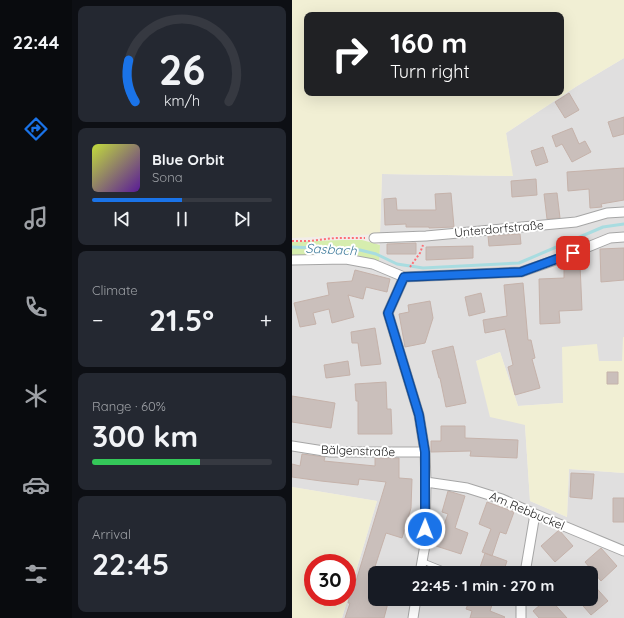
<!DOCTYPE html>
<html lang="en">
<head>
<meta charset="utf-8">
<style>
	body { margin:0; font-family:Quicksand,sans-serif; background:#242831; color:#f1f3f6; height:100vh; display:flex; flex-direction:column; font-size:15px; white-space:nowrap }
	* { box-sizing:border-box; margin:0 }
	p { font-size:13px; color:#9ea1a6 }
	.icon { flex:none; width:22px; height:22px; fill:none; stroke:currentColor; stroke-width:2; stroke-linecap:round; stroke-linejoin:round }
	.map { position:relative; flex:1; overflow:hidden }
	.panel { display:flex; flex-direction:column; gap:6px; padding:6px; background:#0d0f14; width:220px }
	.panel>* { flex:none }
	.banner { position:absolute; left:12px; top:12px; width:260px; height:84px; border-radius:8px; box-shadow:0 4px 16px #0002; background:#202124; color:#fff; overflow:hidden }
	.speed { position:absolute; left:12px; top:554px; display:flex; gap:8px; font-size:20px; font-weight:700; text-align:center }
	.speed>* { display:grid; place-content:center; width:52px; height:52px; border-radius:50%; background:#171b24; box-shadow:0 4px 16px #0002; line-height:1 }
	.speed .limit { border:6px solid #d22; background:#fff; color:#111 }
	.pin { position:absolute; display:grid; place-items:center; width:34px; height:34px; color:#fff; margin:-17px; border-radius:8px; box-shadow:0 2px 6px #0006 }
	.me { position:absolute; width:44px; margin:-22px; rotate:1deg; stroke-linejoin:round; filter:drop-shadow(0 0 3px #0008) }
	.turn { display:flex; align-items:center; gap:14px; height:84px; padding:0 20px; font-size:18px }
	.turn .icon { width:52px; height:52px; stroke-width:2.5 }
	.turn b { display:block; font-size:28px; line-height:34px }
	.big { font-size:30px; font-weight:700; line-height:1.1 }
	.panel .card { flex:1; display:flex; flex-direction:column; justify-content:center; gap:6px; min-width:0; padding:0 14px; border-radius:8px; background:#242831 }
	.panel .dial { align-items:center; gap:0 }
	.dial svg { height:104px; overflow:visible; fill:none; stroke:#363941; stroke-width:7; stroke-linecap:round; text-anchor:middle }
	.dial text { fill:#f1f3f6; stroke:none }
	.song { display:flex; align-items:center; gap:12px }
	.cover { width:48px; height:48px; border-radius:6px; background:linear-gradient(135deg,hsl(70 70% 55%),hsl(270 70% 35%)) }
	.played { height:4px; border-radius:2px; background:linear-gradient(90deg,#1a73e8 50%,#363941 50%) }
	.keys { display:flex; justify-content:space-around; direction:ltr }
	.heat { display:flex; justify-content:space-between; align-items:center; font-size:22px; direction:ltr }
	.charge { height:6px; border-radius:3px; background:linear-gradient(90deg,#34c759 60%,#363941 0) }
	.trip { position:absolute; left:76px; top:566px; width:230px; height:40px; border-radius:8px; background:#171b24; box-shadow:0 4px 16px #0002; font-weight:700; line-height:40px; text-align:center }
	main { display:flex; flex:1; min-height:0 }
	.menu { display:flex; flex-direction:column; width:72px; justify-content:space-around; align-items:center; background:#090b0e; color:#9ea1a6 }
	.menu .icon { width:28px; height:28px }
	.menu .selected { color:#1a73e8 }
	.menu b { font-size:18px; color:#f1f3f6 }
	.map>svg:first-child { display:block }
	.residential { fill:#e0dfdf; fill-rule:evenodd }
	.farmland { fill:#f1efd4; fill-rule:evenodd }
	.grass { fill:#d6edae }
	.lines { fill:none; stroke-linecap:round; stroke-linejoin:round }
	.stream { stroke:#a8dce0; stroke-width:3 }
	.building { fill:#cabfbb; stroke:#c5b2aa }
	.service-casing { stroke:#a6a6a6; stroke-width:6 }
	.minor-casing { stroke:#a6a6a6; stroke-width:11 }
	.path { stroke:#fe6e74; stroke-width:2; stroke-dasharray:2 2; stroke-linecap:butt }
	.service { stroke:#fff; stroke-width:4.5 }
	.minor { stroke:#fff; stroke-width:9 }
	.route-casing { stroke:#114b97; stroke-width:10 }
	.route { stroke:#1a73e8; stroke-width:7 }
	.labels { text-anchor:middle; stroke-width:4; stroke-linejoin:round; paint-order:stroke }
	.street-label { font-size:12px; fill:#222; stroke:#fff }
	.water-label { font-size:13px; font-style:italic; fill:#417d9d; stroke:#fff }
</style>
</head>
<body>
<main>
<nav class="menu">
<b>22:44</b>
<svg class="icon selected" aria-label="directions" viewBox="0 0 24 24"><path d="M12 3l9 9-9 9-9-9zM9 14v-3h6M13 9l2 2-2 2"/></svg>
<svg class="icon" aria-label="music" viewBox="0 0 24 24"><path d="M9 18V5l10-2v13"/><circle cx="6" cy="18" r="3"/><circle cx="16" cy="16" r="3"/></svg>
<svg class="icon" aria-label="phone" viewBox="0 0 24 24"><path d="M5 4h4l2 5-3 2q2 4 5 5l2-3 5 2v4C11 20 4 13 5 4z"/></svg>
<svg class="icon" aria-label="climate" viewBox="0 0 24 24"><path d="M12 3v18M4 7l16 10M4 17L20 7"/></svg>
<svg class="icon" aria-label="car" viewBox="0 0 24 24"><path d="M5 17H2v-5l4-1 3-4h7l3 4 3 1v5h-3M9 17h6M6 11h13"/><circle cx="7" cy="17" r="2"/><circle cx="17" cy="17" r="2"/></svg>
<svg class="icon" aria-label="filters" viewBox="0 0 24 24"><path d="M4 7h16M4 17h16"/><circle cx="9" cy="7" r="2"/><circle cx="15" cy="17" r="2"/></svg>
</nav>
<section class="panel">
<div class="card dial"><svg viewBox="0 0 100 80">
<path d="M14 69A42 42 0 1 1 86 69"/>
<path d="M14 69A42 42 0 0 1 9 37" stroke="#1a73e8"/>
<text x="50" y="56" font-size="32" font-weight="700">26</text>
<text x="50" y="72" font-size="11">km/h</text>
</svg></div>
<div class="card">
<div class="song"><i class="cover"></i><div><b>Blue Orbit</b><p>Sona</p></div></div>
<div class="played"></div>
<div class="keys"><svg class="icon" aria-label="previous" viewBox="0 0 24 24"><path d="M18 5L8 12l10 7zM5 5v14"/></svg><svg class="icon" aria-label="pause" viewBox="0 0 24 24"><path d="M8 5v14M16 5v14"/></svg><svg class="icon" aria-label="next" viewBox="0 0 24 24"><path d="M6 5l10 7-10 7zM19 5v14"/></svg></div>
</div>
<div class="card"><p>Climate</p>
<div class="heat"><a>−</a><b class="big">21.5°</b><a>+</a></div>
</div>
<div class="card"><p>Range · 60%</p><b class="big">300 km</b><div class="charge"></div></div>
<div class="card"><p>Arrival</p><b class="big">22:45</b></div>
</section>
<div class="map">
<svg width="332" height="618" viewBox="0 0 332 618">
	<rect width="100%" height="100%" fill="#f2ede9"/>
	<path class="residential" d="M332 58V337H331V361H307L271 403 226 406 208 352 184 361 233 425 238 501 275 517 277 469 332 473V618H50L85 501 0 487V255H63L87 261 90 174 220 176 214 133 285 86ZM83 573H299V599H83Z"/>
	<path class="farmland" d="M0 0H332V58L285 86 214 133 221 176 90 174 88 234 0 238ZM15 15H269V93H15Z
		M331 337H332V473L277 469 275 517 238 501 233 425 198 417 184 361 208 352 226 406 271 403 270 347 305 344 307 361H330Z
		M0 487 85 501 50 618H0ZM21 563H55V597H21Z"/>
	<path class="grass" d="M50 240H70L88 245 87 261 63 255H0V242Z"/>
	<g class="lines">
		<path class="stream" d="M0 247 68 250 84 254 105 264 131 268 227 263 311 227 332 224"/>
	</g>
	<path class="building" d="M277 93 287 110 273 118 263 102Z
		M332 117V134L321 137 316 122Z
		M280 128 287 144 293 141 299 152 280 162 270 144 264 147 260 136Z
		M251 147 256 162 244 166 239 151Z
		M332 168V200L309 204 310 207 298 208 297 189 276 191 275 172Z
		M244 179 245 195 220 197 219 181Z
		M159 193 162 227 137 228V227H114V224L93 225 92 199 104 198 105 210H144L143 194Z
		M265 193 268 218 255 219 252 194Z
		M228 234 229 244 197 246 196 236Z
		M124 243V254H95V244Z
		M181 246V258L134 260V247Z
		M332 248V280L309 282 308 249Z
		M288 264 290 310 267 311 268 323 248 324 247 279 272 278V265Z
		M63 270 98 279 95 292 74 287 71 299 56 295 62 317 40 323 37 309 21 313 24 324 8 327 2 303 37 295 35 283 60 281Z
		M231 283 236 340H239L243 358 240 359 248 388 223 395 216 367 221 365 213 329 193 333 191 320 215 316 212 285Z
		M189 293 193 312 177 316 173 297Z
		M138 301 141 318 133 343 113 347 107 314 117 312 116 305Z
		M83 328 89 364 69 366 66 343H60L59 332Z
		M161 346 174 403 154 407 148 378H147L140 351Z
		M56 361 58 375 34 378 32 365Z
		M315 372H326V384H315Z
		M94 382 95 409H99L100 434H66V401H64L63 384Z
		M0 396 43 403 39 428 0 422Z
		M149 426H173V438L226 440 225 458 178 456 179 451 139 452V441H149Z
		M10 454 33 457 32 461 83 466V458H107V478L120 479 119 508 110 538 94 533 77 585 83 586V599H97L92 618H53L58 603H56L62 581H64L94 482 67 479 66 485 29 481 0 477V464L8 466Z
		M279 473 302 474 300 499 278 497Z
		M156 491 173 496 163 528 176 533 169 554 144 546 156 514 150 512Z
		M321 498H332V522H321Z
		M195 502 222 512 214 534 208 532 200 556 190 552 199 529 187 524Z
		M267 530 281 546 263 562 249 546Z
		M309 548 325 566 309 581 293 562Z
		M193 553 215 561 211 573H186Z
		M299 582 316 601 299 615 285 599H299Z
		M178 599H202L198 611 213 617 212 618H178L180 611 174 609Z
		M255 599H258L275 618H247L241 611Z"/>
	<g class="lines">
		<g class="service-casing">
			<path id="service" d="M130 561 160 573"/>
		</g>
		<g class="minor-casing">
			<path id="minor" d="M82 238 134 236 284 222 315 213 332 212
				M0 260 54 259 81 264 112 277 229 272 269 258 318 238 332 237
				M112 277 96 313 127 415 133 452 134 482 133 545 128 573
				M0 446 38 452H133
				M134 482 175 488 210 499 243 514 332 551
				M233 573 243 514
				M229 599V618
				M121 618 124 599"/>
		</g>
		<path class="path" d="M0 241H18L43 238H73
			M118 267 128 253 131 245"/>
		<use href="#service" class="service"/>
		<use href="#minor" class="minor"/>
	</g>
	<g class="lines">
		<g class="route-casing">
			<path id="route" d="M133 529V452L127 415 96 313 112 277 229 272 281 253"/>
		</g>
		<use href="#route" class="route"/>
	</g>
	<g class="labels">
		<g class="street-label">
			<text transform="translate(207 229) rotate(-5)" y="4">Unterdorfstraße</text>
			<text transform="translate(66 451) rotate(2)" y="4">Bälgenstraße</text>
			<text transform="translate(235 511) rotate(23)" y="4">Am Rebbuckel</text>
		</g>
		<g class="water-label">
			<text transform="translate(39 249) rotate(3)" y="5">Sasbach</text>
		</g>
	</g>
</svg>
<div class="speed"><div class="limit">30</div></div>
<div class="pin" style="left:281px;top:253px;background:#d93025"><svg class="icon" aria-label="arrive" viewBox="0 0 24 24"><path d="M6 21V4h12l-3 4 3 4H6"/></svg></div>
<svg class="me" style="left:133px;top:529px" viewBox="-20 -20 40 40"><circle r="17" fill="#1a73e8" stroke="#fff" stroke-width="3"/><path d="M0-11L8 9 0 5-8 9z" fill="#fff"/></svg>
<div class="trip">22:45 · 1 min · 270 m</div>
<div class="banner">
<div class="turn"><svg class="icon" aria-label="right" viewBox="0 0 24 24"><path d="M7 20v-9h11M14 6l5 5-5 5"/></svg><div><b>160 m</b>Turn right</div></div>
</div>
</div>
</main>
</body>
</html>
